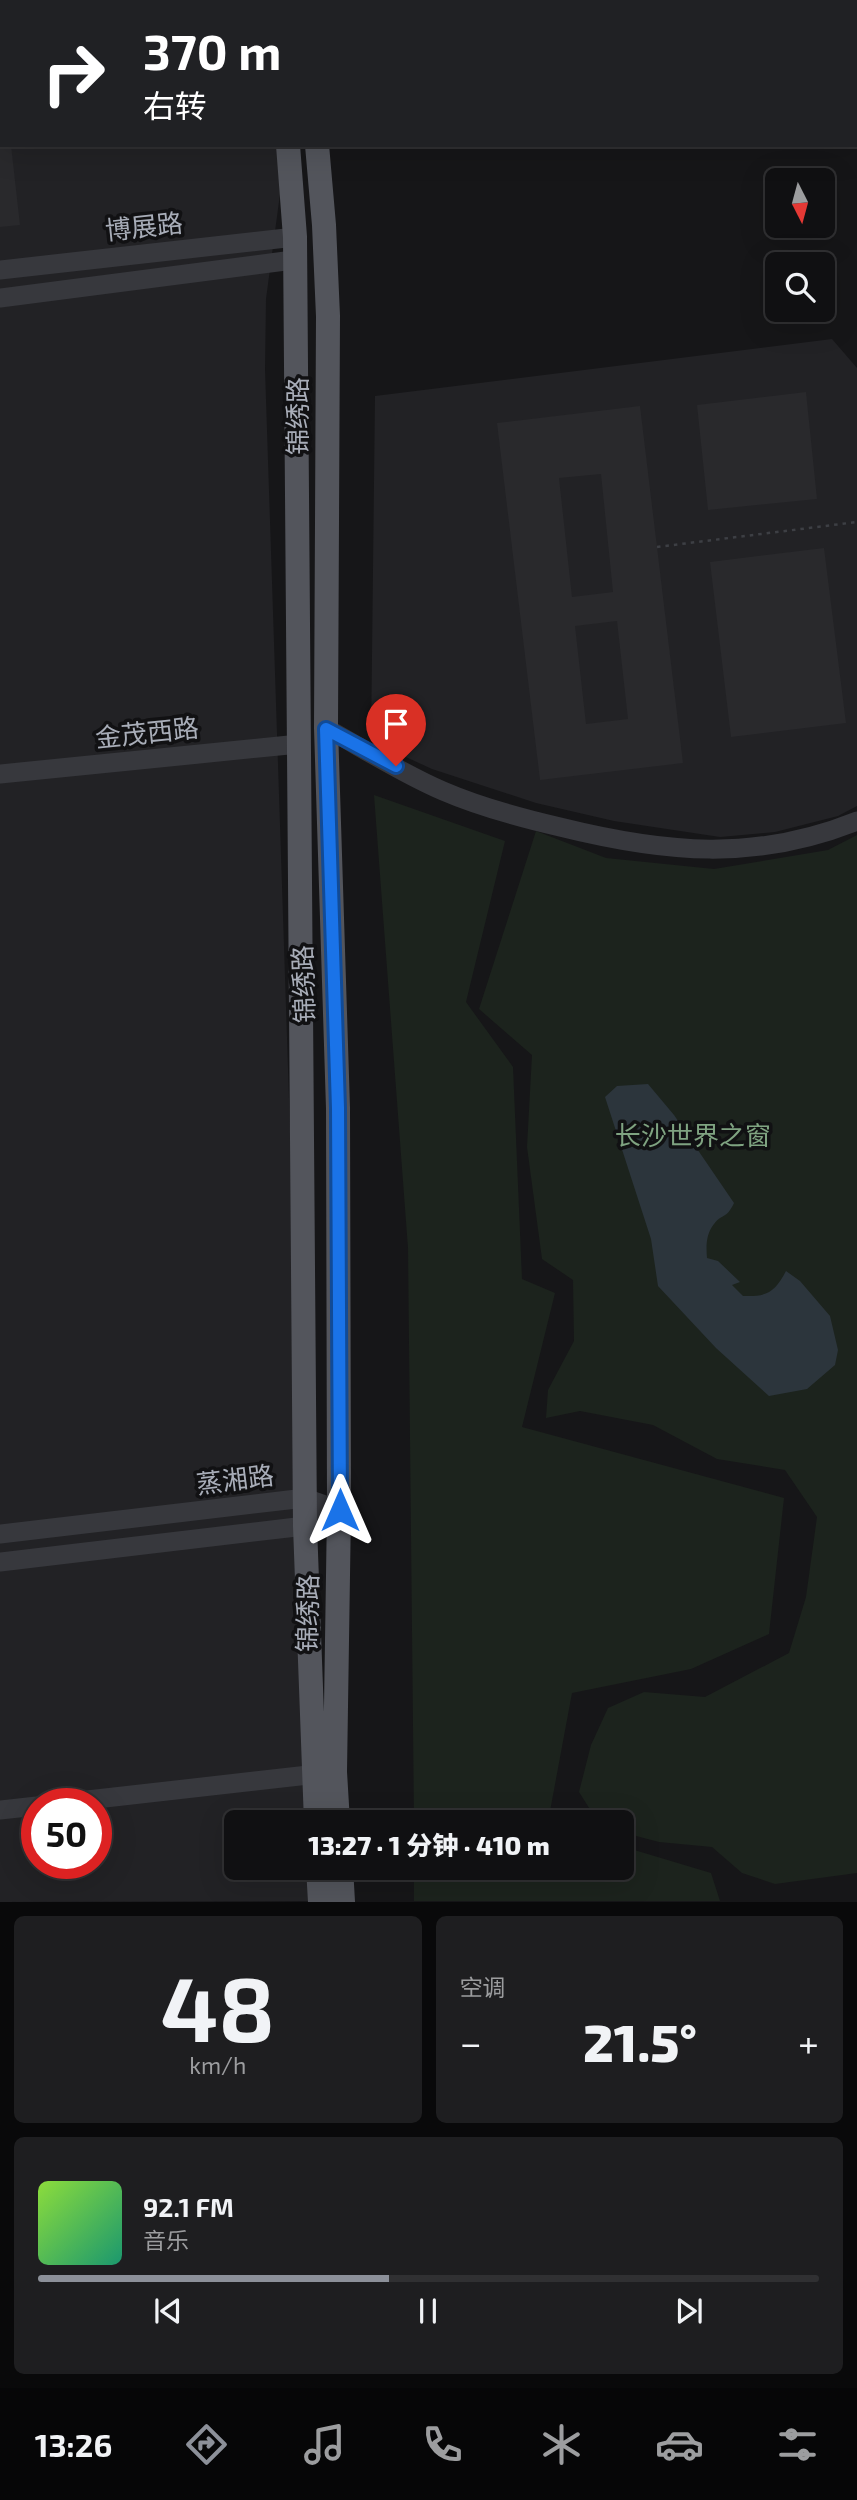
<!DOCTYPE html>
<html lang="zh">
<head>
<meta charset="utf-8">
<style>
	body { margin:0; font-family:"Exo 2","Noto Sans SC",sans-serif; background:#1e1e20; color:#f1f3f6; height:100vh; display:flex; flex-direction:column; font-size:26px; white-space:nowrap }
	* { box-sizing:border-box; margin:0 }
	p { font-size:23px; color:#9c9d9f }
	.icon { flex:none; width:38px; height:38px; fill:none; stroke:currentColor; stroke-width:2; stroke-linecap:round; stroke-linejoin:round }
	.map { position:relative; height:1902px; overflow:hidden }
	.side { display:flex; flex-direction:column; gap:14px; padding:14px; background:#09090a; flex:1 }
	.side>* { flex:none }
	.guide { position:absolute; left:0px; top:0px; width:858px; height:147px; box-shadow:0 7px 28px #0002,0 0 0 2px #303032; background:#202124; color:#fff; overflow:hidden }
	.needle { width:46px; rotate:174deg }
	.controls { position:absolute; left:765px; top:168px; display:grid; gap:14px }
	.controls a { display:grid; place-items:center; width:70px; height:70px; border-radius:10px; background:#101012; box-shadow:0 7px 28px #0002,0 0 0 2px #303032; font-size:35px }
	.speed { position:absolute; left:21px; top:1788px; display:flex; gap:14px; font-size:35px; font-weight:700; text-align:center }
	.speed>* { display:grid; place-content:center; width:91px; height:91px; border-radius:50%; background:#101012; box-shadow:0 7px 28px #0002,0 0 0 2px #303032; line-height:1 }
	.speed .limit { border:10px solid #d22; background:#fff; color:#111 }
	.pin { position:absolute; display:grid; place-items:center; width:60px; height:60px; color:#fff; margin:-72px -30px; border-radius:50% 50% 50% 0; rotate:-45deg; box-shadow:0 0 7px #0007 }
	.pin .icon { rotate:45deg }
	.me { position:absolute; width:77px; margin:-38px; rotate:0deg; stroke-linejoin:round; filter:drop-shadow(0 0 5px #0008) }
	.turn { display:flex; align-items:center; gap:24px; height:147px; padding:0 28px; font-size:32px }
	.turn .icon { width:91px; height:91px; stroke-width:2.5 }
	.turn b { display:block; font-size:49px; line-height:60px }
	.big { font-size:52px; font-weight:800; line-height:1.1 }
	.side .card { flex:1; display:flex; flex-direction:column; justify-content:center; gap:10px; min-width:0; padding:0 24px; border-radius:10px; background:#1e1e20 }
	.side .dial { align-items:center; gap:0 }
	.dial b { font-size:91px; line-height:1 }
	.song { display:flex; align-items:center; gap:21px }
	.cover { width:84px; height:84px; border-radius:10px; background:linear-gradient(135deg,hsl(90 70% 55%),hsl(160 70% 35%)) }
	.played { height:7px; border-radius:4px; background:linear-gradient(90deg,#8c9099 45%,#303032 45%) }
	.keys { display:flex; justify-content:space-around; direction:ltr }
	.heat { display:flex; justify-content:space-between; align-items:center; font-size:38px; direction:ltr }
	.side .tiles { flex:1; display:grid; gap:14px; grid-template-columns:1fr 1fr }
	.card:last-child { grid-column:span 2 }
	.trip { position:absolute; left:224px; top:1810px; width:410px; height:70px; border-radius:10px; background:#101012; box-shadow:0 7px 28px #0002,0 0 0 2px #303032; font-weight:800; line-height:70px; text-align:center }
	.dock { display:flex; height:112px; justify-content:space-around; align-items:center; background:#060607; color:#9c9d9f }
	.dock .icon { width:49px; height:49px }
	.dock .selected { color:#8c9099 }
	.dock b { font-size:32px; color:#f1f3f6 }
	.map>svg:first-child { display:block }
	.built { fill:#222225; fill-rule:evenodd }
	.green { fill:#1c231d }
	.water { fill:#2c353c }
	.building { fill:#29292c; fill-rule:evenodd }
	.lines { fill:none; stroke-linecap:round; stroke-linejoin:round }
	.path { stroke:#3d3f44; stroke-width:2.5; stroke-dasharray:3.5 5; stroke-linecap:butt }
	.minor { stroke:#37383d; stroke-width:19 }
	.major { stroke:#53555c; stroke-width:24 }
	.route-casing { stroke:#114b97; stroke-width:18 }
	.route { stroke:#1a73e8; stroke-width:12 }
	.labels { text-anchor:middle; stroke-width:7; stroke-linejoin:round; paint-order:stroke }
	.street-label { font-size:26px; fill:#a8adb8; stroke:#111113 }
	.park-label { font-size:26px; fill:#7fa381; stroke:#111113 }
</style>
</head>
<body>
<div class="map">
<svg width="857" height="1902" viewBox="0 0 857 1902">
	<rect width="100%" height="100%" fill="#161618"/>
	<path class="built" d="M0 0 263 2H2V145H277L280 194 266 299 265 369 290 1129 307 1822H236V1867H309L310 1901 0 1902ZM37 1804H96V1864H37Z
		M832 339 857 368V806L838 816 775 832 720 837 614 821 536 803 432 769 371 741 375 396Z"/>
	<path class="green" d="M374 795 505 841 466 1002 513 1067 522 1279 555 1293 522 1427 784 1498 769 1634 691 1669 572 1693 548 1822H414L408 1248Z
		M536 831 606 858 714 869 828 850 857 835V1873L775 1884 742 1873 712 1847 659 1842 621 1832V1822H598L579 1792 591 1745 608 1708 644 1692 705 1697 789 1653 806 1597 817 1517 785 1470 717 1459 653 1425 580 1411 546 1418 548 1390 574 1341 573 1280 542 1259 527 1147 532 1055 479 1009Z
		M621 1846 711 1873 720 1901H414V1867H621Z"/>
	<path class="water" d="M648 1084 674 1115 734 1203C726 1220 722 1213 714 1224 706 1234 706 1246 707 1258L718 1261 740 1282 732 1285 743 1296C767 1297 775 1292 786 1271L800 1281 830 1316 838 1350 835 1365 807 1389 769 1396 716 1348 658 1286 651 1239 605 1097 617 1086Z"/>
	<path class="building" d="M0 145H11L20 225 0 227Z
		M806 392 817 499 708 510 697 405Z
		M640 406 683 763 540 780 497 423ZM601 474 613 592 572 597 559 478ZM617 621 628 719 586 724 575 626Z
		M824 548 846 723 731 737 710 562Z"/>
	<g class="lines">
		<path class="path" d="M657 547 857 522"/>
		<path class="minor" d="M0 270 295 237
			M0 298 293 260
			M326 728C364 749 403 774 443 791 480 807 521 818 560 827 665 853 755 862 857 821
			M0 774 299 744
			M0 1534 305 1498 339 1510
			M0 1562 305 1526 339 1510
			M52 1804 326 1773
			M0 1810 37 1806"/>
		<path class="major" d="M277 0V2
			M301 0V2
			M288 145 295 237 305 1526 316 1822
			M317 145 324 225 328 316 326 728 338 1108 339 1510 335 1772 338 1822
			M318 1867 320 1902
			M341 1867 343 1902"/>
	</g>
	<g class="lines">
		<g class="route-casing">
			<path id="route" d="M340 1510 338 1108 326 729 396 766"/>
		</g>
		<use href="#route" class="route"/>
	</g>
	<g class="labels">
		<g class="street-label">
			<text transform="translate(144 227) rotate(-6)" y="9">博展路</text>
			<text transform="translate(298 416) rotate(-90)" y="9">锦绣路</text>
			<text transform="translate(147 733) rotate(-6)" y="9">金茂西路</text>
			<text transform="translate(304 984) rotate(-92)" y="9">锦绣路</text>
			<text transform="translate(235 1480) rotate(-7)" y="9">蒸湘路</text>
			<text transform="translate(308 1613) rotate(-89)" y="9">锦绣路</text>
		</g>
		<g class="park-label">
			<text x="693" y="1145">长沙世界之窗</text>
		</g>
	</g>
</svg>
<div class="controls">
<a><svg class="needle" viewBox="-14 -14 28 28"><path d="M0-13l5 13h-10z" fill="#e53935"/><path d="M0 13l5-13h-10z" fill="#9c9d9f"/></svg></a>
<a><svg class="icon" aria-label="search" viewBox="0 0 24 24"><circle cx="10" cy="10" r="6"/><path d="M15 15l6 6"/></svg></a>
</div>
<div class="speed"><div class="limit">50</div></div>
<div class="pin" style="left:396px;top:766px;background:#d93025"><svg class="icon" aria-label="arrive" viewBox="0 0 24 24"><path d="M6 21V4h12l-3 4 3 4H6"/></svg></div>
<svg class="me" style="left:340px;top:1510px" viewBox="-20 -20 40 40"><path d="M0-17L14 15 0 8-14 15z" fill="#1a73e8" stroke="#fff" stroke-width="4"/></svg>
<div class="trip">13:27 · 1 分钟 · 410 m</div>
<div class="guide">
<div class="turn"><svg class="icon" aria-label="right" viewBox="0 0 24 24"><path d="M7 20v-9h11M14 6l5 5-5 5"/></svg><div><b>370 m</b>右转</div></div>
</div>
</div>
<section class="side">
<div class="tiles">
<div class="card dial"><b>48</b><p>km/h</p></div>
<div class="card"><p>空调</p>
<div class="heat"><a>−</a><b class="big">21.5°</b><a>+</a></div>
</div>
<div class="card">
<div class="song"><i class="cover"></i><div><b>92.1 FM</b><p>音乐</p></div></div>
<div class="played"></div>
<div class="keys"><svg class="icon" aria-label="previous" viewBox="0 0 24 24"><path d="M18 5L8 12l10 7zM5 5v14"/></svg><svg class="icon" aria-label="pause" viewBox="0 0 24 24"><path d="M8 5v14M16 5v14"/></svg><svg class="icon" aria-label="next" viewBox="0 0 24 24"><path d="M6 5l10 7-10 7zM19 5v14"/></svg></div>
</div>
</div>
</section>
<nav class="dock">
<b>13:26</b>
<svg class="icon selected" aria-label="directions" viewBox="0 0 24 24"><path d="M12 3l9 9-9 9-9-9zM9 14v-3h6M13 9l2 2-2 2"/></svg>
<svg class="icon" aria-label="music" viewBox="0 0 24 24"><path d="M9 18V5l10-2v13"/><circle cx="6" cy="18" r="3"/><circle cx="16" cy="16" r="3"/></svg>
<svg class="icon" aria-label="phone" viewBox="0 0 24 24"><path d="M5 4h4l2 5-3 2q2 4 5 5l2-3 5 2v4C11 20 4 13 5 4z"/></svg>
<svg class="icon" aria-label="climate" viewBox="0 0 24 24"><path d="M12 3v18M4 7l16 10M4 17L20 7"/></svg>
<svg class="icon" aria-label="car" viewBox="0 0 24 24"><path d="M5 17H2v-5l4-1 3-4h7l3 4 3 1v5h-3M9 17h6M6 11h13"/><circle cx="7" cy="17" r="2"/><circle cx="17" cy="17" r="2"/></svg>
<svg class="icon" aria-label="filters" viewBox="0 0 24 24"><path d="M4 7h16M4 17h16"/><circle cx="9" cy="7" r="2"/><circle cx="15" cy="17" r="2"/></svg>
</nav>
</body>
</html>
